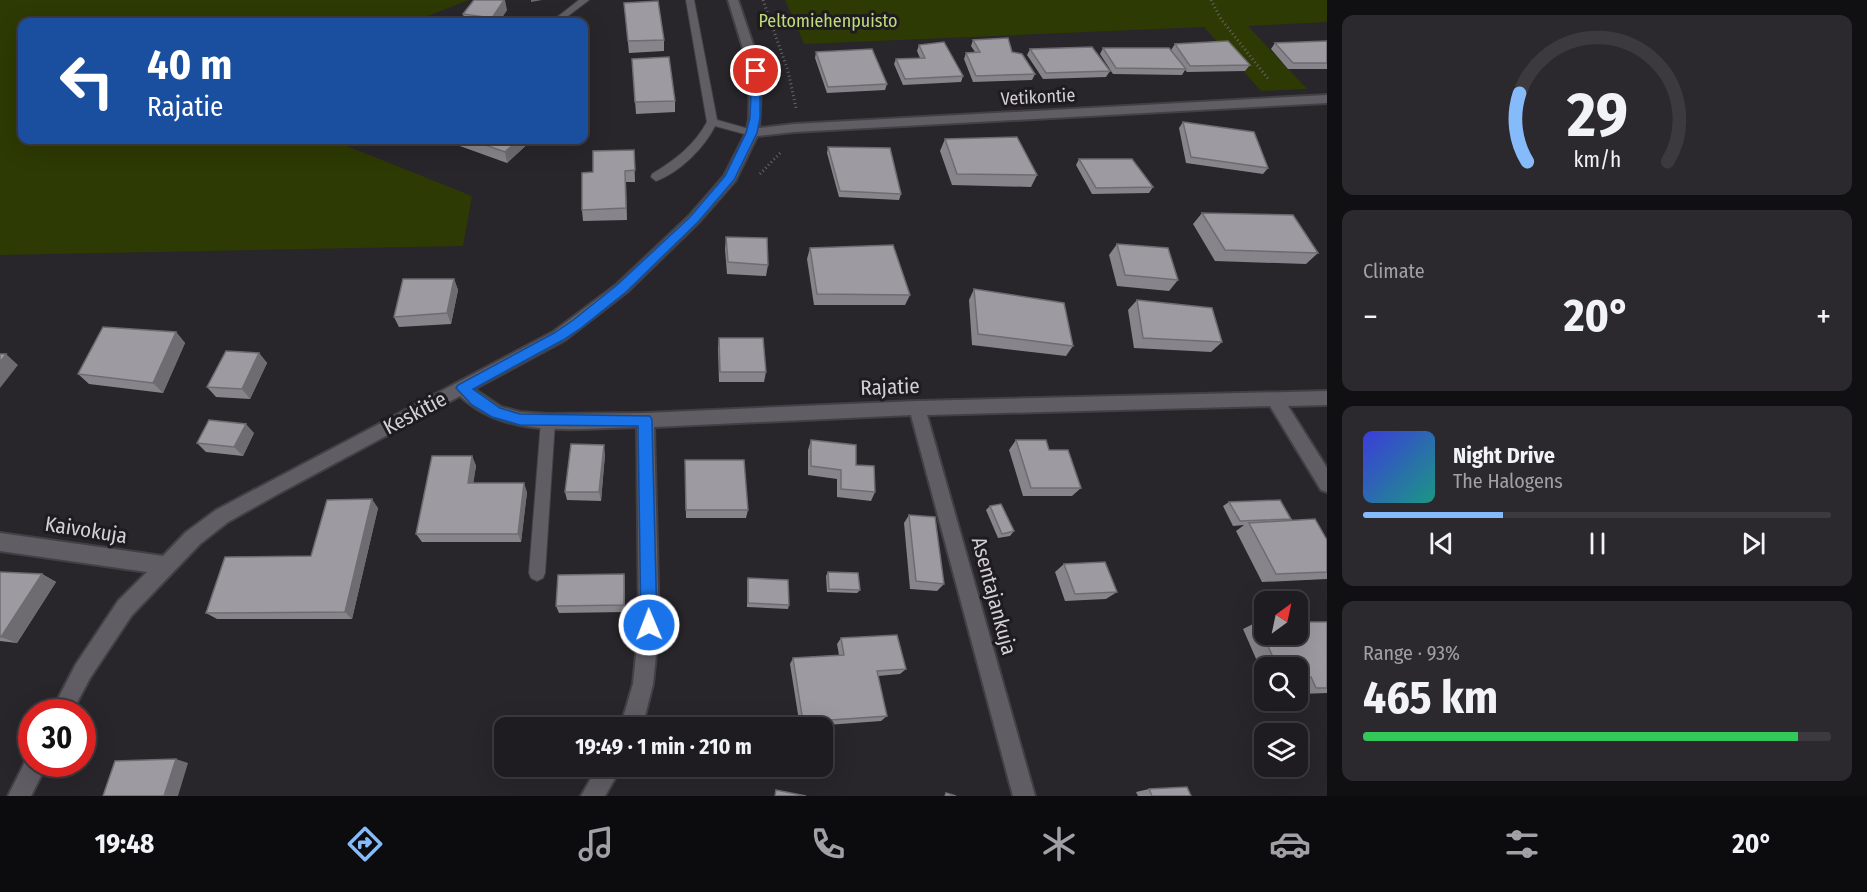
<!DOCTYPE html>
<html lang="en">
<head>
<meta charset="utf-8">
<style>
	body { margin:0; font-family:"Fira Sans Condensed",sans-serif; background:#2b292d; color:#f1f3f6; height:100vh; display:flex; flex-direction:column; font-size:22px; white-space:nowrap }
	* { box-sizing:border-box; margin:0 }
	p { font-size:20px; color:#a1a1a5 }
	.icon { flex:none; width:33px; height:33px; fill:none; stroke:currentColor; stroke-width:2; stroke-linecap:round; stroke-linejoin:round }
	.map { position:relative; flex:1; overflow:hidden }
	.panel { display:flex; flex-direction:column; gap:15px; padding:15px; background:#100f12; width:540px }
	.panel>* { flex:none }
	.guide { position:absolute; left:18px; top:18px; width:570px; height:126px; border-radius:12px; box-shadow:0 6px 24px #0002,0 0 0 2px #3c3a3e; background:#1a4fa0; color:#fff; overflow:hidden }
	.needle { width:39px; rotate:33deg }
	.controls { position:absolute; left:1254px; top:591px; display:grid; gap:12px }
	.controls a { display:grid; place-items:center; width:54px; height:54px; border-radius:12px; background:#1e1c20; box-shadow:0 6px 24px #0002,0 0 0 2px #3c3a3e; font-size:30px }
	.speed { position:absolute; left:18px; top:699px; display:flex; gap:12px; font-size:30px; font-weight:700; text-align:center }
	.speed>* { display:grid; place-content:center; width:78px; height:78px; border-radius:50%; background:#1e1c20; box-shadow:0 6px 24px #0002,0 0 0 2px #3c3a3e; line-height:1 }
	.speed .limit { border:9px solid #d22; background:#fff; color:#111 }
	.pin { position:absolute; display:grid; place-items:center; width:51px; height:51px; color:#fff; margin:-26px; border:3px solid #fff; border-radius:50%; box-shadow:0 2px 6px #0007 }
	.me { position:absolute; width:66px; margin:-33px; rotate:359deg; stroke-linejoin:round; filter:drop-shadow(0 0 4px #0008) }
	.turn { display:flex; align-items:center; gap:21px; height:126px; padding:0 30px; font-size:27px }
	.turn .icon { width:78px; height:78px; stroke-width:2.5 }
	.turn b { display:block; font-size:42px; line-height:51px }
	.big { font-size:45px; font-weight:700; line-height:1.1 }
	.panel .widget { flex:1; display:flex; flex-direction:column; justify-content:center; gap:9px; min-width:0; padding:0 21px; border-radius:12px; background:#2b292d }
	.panel .dial { align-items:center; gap:0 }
	.dial svg { height:156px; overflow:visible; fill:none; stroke:#3c3a3e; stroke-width:7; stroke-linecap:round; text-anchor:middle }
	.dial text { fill:#f1f3f6; stroke:none }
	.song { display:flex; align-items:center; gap:18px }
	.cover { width:72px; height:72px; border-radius:9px; background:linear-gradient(135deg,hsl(240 70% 55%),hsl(170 70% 35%)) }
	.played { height:6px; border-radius:3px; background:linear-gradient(90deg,#86bbfb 30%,#3c3a3e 30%) }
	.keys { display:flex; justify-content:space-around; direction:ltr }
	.heat { display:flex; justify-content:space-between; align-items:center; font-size:33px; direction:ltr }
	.charge { height:9px; border-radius:4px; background:linear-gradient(90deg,#34c759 93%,#3c3a3e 0) }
	.trip { position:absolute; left:494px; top:717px; width:339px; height:60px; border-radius:12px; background:#1e1c20; box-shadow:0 6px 24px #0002,0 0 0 2px #3c3a3e; font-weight:700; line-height:60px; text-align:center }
	.menu { display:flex; height:96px; justify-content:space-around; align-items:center; background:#0c0b0d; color:#a1a1a5 }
	.menu .icon { width:42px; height:42px }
	.menu .selected { color:#86bbfb }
	.menu b { font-size:27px; color:#f1f3f6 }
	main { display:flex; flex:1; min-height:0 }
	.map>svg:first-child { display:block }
	.green { fill:#2d3a03 }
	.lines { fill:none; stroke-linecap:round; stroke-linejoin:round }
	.service-casing { stroke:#434045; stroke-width:2 }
	.minor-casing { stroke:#434045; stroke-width:4 }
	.path-far1 { stroke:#67646a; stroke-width:3; stroke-dasharray:1 3; stroke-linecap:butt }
	.path { stroke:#67646a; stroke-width:4.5; stroke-dasharray:1.5 5; stroke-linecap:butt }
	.service { fill:#615d65; fill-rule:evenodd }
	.minor { fill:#615d65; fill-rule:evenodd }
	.wall { fill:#88848b }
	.shaded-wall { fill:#6f6c71 }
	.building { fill:#9e9aa2; stroke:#6f6c71; stroke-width:1.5 }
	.route { fill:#1a73e8; stroke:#114b97; stroke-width:1.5 }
	.labels { text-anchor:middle; stroke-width:6; stroke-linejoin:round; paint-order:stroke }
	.far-park-label { font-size:18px; fill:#bfdc77; stroke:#1e1b21 }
	.far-street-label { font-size:18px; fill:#d3d0d5; stroke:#1e1b21 }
	.street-label { font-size:21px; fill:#d3d0d5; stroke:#1e1b21 }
</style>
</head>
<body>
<main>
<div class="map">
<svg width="1327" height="796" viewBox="0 0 1327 796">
	<rect width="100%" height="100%" fill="#28252b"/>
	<path class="green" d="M0 0H469L412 22H22V140H332L472 196 463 246 0 255Z
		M785 0H1327V22L1248 26 1307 89 1261 91 1204 27 804 44Z"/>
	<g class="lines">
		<g class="service-casing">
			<path id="service" d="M579 0H589L560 22H551Z
				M686 0H694L717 120 756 131 757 133 752 136 715 126C704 148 680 172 656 181L651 177 652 174C675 160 694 146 707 122Z
				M548 415 553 417 555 421 545 573 543 578 537 581 531 578 529 573 541 421 543 417Z"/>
		</g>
		<g class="minor-casing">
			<path id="minor" d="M728 0H738L762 71 759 128 794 124 1327 95V103L794 132 757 136 735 181 699 222 627 292 565 340 474 389 501 407 520 412 548 414 645 413 917 401 1327 391V405L1288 406 1327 468V492L1321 490 1270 406 927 415 1035 796H1013L911 415 654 427 659 625 653 684 642 728H620L633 684 639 625 637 427C578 428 507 440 460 396L276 495 228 522 200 544 132 615 90 678 72 712H51L76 664 118 601 147 572 0 551V533L163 556 186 532 216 510 553 332 617 284 689 216 724 176 746 133 749 119 750 71Z
				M32 755V764H47L31 796H8L28 756Z
				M598 766H622L605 796H581Z"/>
		</g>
		<path class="path-far1" d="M763 0 788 71 796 108
			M1211 0 1221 19 1269 80
			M760 174 782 151"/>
		<path class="path" d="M82 730 87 722"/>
		<use href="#service" class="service"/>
		<use href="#minor" class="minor"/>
	</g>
	<path class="wall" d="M624 3 664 40V51L629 53Z
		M507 10 499 22H465L463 14Z
		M973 40 1012 52 1035 74 1032 80 973 82 964 59 966 53 975 52 971 46Z
		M1327 41V69H1288L1271 49 1275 43Z
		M1175 44 1250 65 1245 71 1187 72 1185 70 1182 75 1113 74 1100 54 1103 48 1177 59 1171 50Z
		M919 45 963 76 961 82 903 85 894 64 896 59 920 58 917 51Z
		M1030 49 1110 71 1106 77 1043 79 1027 55Z
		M816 52 887 84 885 90 827 93 815 58Z
		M632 59 675 101V112L636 114Z
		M1183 122 1268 168 1263 174 1186 163 1179 128Z
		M945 139 1037 175 1031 187 952 185 940 151Z
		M456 140H532L507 163 457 145Z
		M828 147 901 194 899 200 839 197 827 153Z
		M634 150 635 182H626L627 220 583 221 582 210 593 172Z
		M1079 159 1153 187 1149 193 1092 194 1076 165Z
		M1202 213 1318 253 1306 264 1215 261 1193 224Z
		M726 237 768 265 766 276 727 274 725 249Z
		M1117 244 1178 280 1169 291 1117 286 1109 255Z
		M810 248 910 295 905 305H814L807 259Z
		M454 279 458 290 451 324 399 327 394 317Z
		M974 289 1073 346 1066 356 972 345 969 300Z
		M1137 300 1222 342 1211 352 1134 348 1128 310Z
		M176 332 185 343 163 393 89 384 78 374Z
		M719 338 766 372 764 382H719L718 348Z
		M259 353 267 363 250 399 216 397 207 387Z
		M254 433 243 456 206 452 197 443Z
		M811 440 856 465 875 492 871 501 837 497V479L808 475V450Z
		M1016 440 1049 450 1081 488 1072 496H1023L1009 450Z
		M605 454 601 501 567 500 565 492Z
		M472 456 476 466 473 483 527 492 521 542H422L416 534Z
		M685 460 748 510 746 518H686Z
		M1229 502 1291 519 1289 521 1327 540V579L1262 582 1236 531 1244 525 1233 526 1223 506Z
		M990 506 1014 531 1010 536 998 538 986 510Z
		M378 508 352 619H217L206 613 311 556Z
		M909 515 944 584 937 591 910 589 904 523Z
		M1064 564 1117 592 1106 599 1065 601 1055 572Z
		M0 572 42 574 56 582 17 643 0 641Z
		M828 572 860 590 857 593 827 592 826 576Z
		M624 574 625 581V612L559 613 556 606Z
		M748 578 789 605 788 609 747 607V581Z
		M1257 622H1327V693L1300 694 1298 688V668H1264V677L1243 629Z
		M841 638 906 669 900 674 878 676 887 716 881 721 800 727 790 664 793 658 839 655 837 644Z
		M1149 789 1191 796H1138L1136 792Z"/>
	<path class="shaded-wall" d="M504 0H505L507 10 499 22H493L492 18Z
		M531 0H542L531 2Z
		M518 140H532L507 163 505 152Z
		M454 279 458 290 451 324 447 313Z
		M176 332 185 343 163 393 153 383Z
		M259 353 267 363 250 399 242 389Z
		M6 354 18 365 0 388V362Z
		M246 424 254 433 243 456 234 447Z
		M604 445 605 454 601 501 599 492Z
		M472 456 476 466 472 492 468 483Z
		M524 483 527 492 521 542 518 534Z
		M372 499 378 508 352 619 345 612Z
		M42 574 56 582 17 643 1 637Z
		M624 574 625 581V612L624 605Z
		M176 759 188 763 178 796H164Z"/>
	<path class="building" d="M474 0H504L492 18 463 14Z
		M658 1 664 40 628 41 624 3Z
		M418 18 431 22H412Z
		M316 20 317 22H306Z
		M1008 38 1012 52 1022 54 1035 74 976 76 966 53 980 52 973 40Z
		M1228 41 1250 65 1190 66 1175 44Z
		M1327 41V63H1293L1275 43Z
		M944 42 963 76 905 79 896 59 925 58 919 45Z
		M1092 47 1110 71 1046 73 1030 49Z
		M1103 48H1169L1186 69 1116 68Z
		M872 49 887 84 828 87 816 52Z
		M669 57 675 101 635 102 632 59Z
		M1183 122 1254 132 1268 168 1191 157Z
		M1017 137 1037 175 957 174 945 139Z
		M471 140H518L505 152Z
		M828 147 890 148 901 194 840 191Z
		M634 150 635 170 625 171 626 208 582 210V173L593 172V151Z
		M1079 159H1132L1153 187 1096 188Z
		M1202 213 1293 215 1318 253 1225 250Z
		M726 237 767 238 768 265 728 262Z
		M1117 244 1168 248 1178 280 1125 275Z
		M893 245 910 295 817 294 810 248Z
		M403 279H454L447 313 394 317Z
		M974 289 1064 303 1073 346 978 334Z
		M1137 300 1212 308 1222 342 1143 338Z
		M103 327 176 332 153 383 78 374Z
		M719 338H763L766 372H720Z
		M226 351 259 353 242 389 207 387Z
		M0 354H6L0 362Z
		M209 420 246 424 234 447 197 443Z
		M811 440 856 445V465L874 466 875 492 841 489V470L811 466Z
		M1016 440H1046L1049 450H1068L1081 488H1031Z
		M571 444 604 445 599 492H565Z
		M432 456H472L468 483H524L518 534H416Z
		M685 460H744L748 510H686Z
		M372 499 345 612 206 613 225 557 311 556 327 500Z
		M1280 500 1291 519 1240 521 1229 502Z
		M1001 504 1014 531 1002 534 990 506Z
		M909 515 935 517 944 584 916 581Z
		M1315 519 1327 540V572L1276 574 1249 523Z
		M1105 562 1117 592 1075 594 1064 564Z
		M0 572 42 574 1 637H0Z
		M828 572 858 573 860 590 829 589Z
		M624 574V605L556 606 558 575Z
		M748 578 788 580 789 605 748 603Z
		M1257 622H1264V634H1298V622H1327V688H1316L1311 677H1298V668H1278Z
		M897 635 906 669 877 671 887 716 803 722 793 658 844 655 841 638Z
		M176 759 164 796H103L115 761Z
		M1187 787 1191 796H1152L1149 789Z
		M776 790 806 796H775Z
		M946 793 956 796H945Z"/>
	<path class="route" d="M752 69 760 71V118L757 133 734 180 698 222 626 292 581 328 563 340 473 389 500 408 520 414 650 416 652 420 657 625 655 631 649 633 643 631 641 625 638 426 520 425 492 417 472 405 456 388 458 385 554 333 572 321 617 285 690 217 725 176 746 133 750 118Z"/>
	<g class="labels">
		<g class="far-park-label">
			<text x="828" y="27">Peltomiehenpuisto</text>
		</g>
		<g class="far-street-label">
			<text transform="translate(1038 97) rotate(-3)" y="6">Vetikontie</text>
		</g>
		<g class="street-label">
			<text transform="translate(890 387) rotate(-2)" y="7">Rajatie</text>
			<text transform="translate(415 413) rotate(-28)" y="7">Keskitie</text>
			<text transform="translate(86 530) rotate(9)" y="7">Kaivokuja</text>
			<text transform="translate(994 596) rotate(75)" y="7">Asentajankuja</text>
		</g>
	</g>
</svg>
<div class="controls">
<a><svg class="needle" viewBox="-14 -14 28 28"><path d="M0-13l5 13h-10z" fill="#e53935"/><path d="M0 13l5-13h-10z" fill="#a1a1a5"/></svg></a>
<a><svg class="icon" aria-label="search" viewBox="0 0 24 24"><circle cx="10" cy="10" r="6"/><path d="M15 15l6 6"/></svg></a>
<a><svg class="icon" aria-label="layers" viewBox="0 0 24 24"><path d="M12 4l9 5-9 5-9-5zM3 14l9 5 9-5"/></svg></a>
</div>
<div class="speed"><div class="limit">30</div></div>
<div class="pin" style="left:756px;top:71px;background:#d93025"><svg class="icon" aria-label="arrive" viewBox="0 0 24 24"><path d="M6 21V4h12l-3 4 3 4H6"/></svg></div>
<svg class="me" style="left:649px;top:625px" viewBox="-20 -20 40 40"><circle r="17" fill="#1a73e8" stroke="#fff" stroke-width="3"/><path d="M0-11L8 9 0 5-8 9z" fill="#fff"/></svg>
<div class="trip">19:49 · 1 min · 210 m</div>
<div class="guide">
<div class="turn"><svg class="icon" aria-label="left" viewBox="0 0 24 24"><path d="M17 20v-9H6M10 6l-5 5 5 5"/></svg><div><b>40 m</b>Rajatie</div></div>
</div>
</div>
<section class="panel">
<div class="widget dial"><svg viewBox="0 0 100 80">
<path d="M14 69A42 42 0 1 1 86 69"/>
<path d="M14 69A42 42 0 0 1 10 34" stroke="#86bbfb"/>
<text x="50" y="56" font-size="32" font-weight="700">29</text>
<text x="50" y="72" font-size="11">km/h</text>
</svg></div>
<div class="widget"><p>Climate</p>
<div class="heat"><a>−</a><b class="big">20°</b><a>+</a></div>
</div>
<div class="widget">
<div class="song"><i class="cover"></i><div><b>Night Drive</b><p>The Halogens</p></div></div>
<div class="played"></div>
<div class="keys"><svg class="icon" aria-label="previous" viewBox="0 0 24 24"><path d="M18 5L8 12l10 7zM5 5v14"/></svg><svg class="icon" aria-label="pause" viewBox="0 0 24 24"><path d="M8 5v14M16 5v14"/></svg><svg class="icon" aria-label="next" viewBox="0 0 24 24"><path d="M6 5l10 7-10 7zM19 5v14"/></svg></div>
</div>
<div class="widget"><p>Range · 93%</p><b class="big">465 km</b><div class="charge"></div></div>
</section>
</main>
<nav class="menu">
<b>19:48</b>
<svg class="icon selected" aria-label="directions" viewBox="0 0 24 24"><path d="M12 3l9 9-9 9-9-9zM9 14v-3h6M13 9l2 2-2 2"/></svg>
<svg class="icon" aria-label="music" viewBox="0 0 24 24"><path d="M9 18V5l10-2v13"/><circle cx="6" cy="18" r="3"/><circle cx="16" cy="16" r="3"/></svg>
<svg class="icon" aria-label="phone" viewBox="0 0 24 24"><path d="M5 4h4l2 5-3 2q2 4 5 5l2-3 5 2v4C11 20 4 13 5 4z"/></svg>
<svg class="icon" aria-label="climate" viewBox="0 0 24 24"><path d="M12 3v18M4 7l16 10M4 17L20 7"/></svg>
<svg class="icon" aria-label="car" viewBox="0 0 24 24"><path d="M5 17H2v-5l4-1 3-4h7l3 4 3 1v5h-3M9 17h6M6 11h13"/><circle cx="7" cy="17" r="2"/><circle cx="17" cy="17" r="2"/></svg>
<svg class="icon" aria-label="filters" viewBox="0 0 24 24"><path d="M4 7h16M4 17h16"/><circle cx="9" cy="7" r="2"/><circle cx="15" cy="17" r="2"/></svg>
<b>20°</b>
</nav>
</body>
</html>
